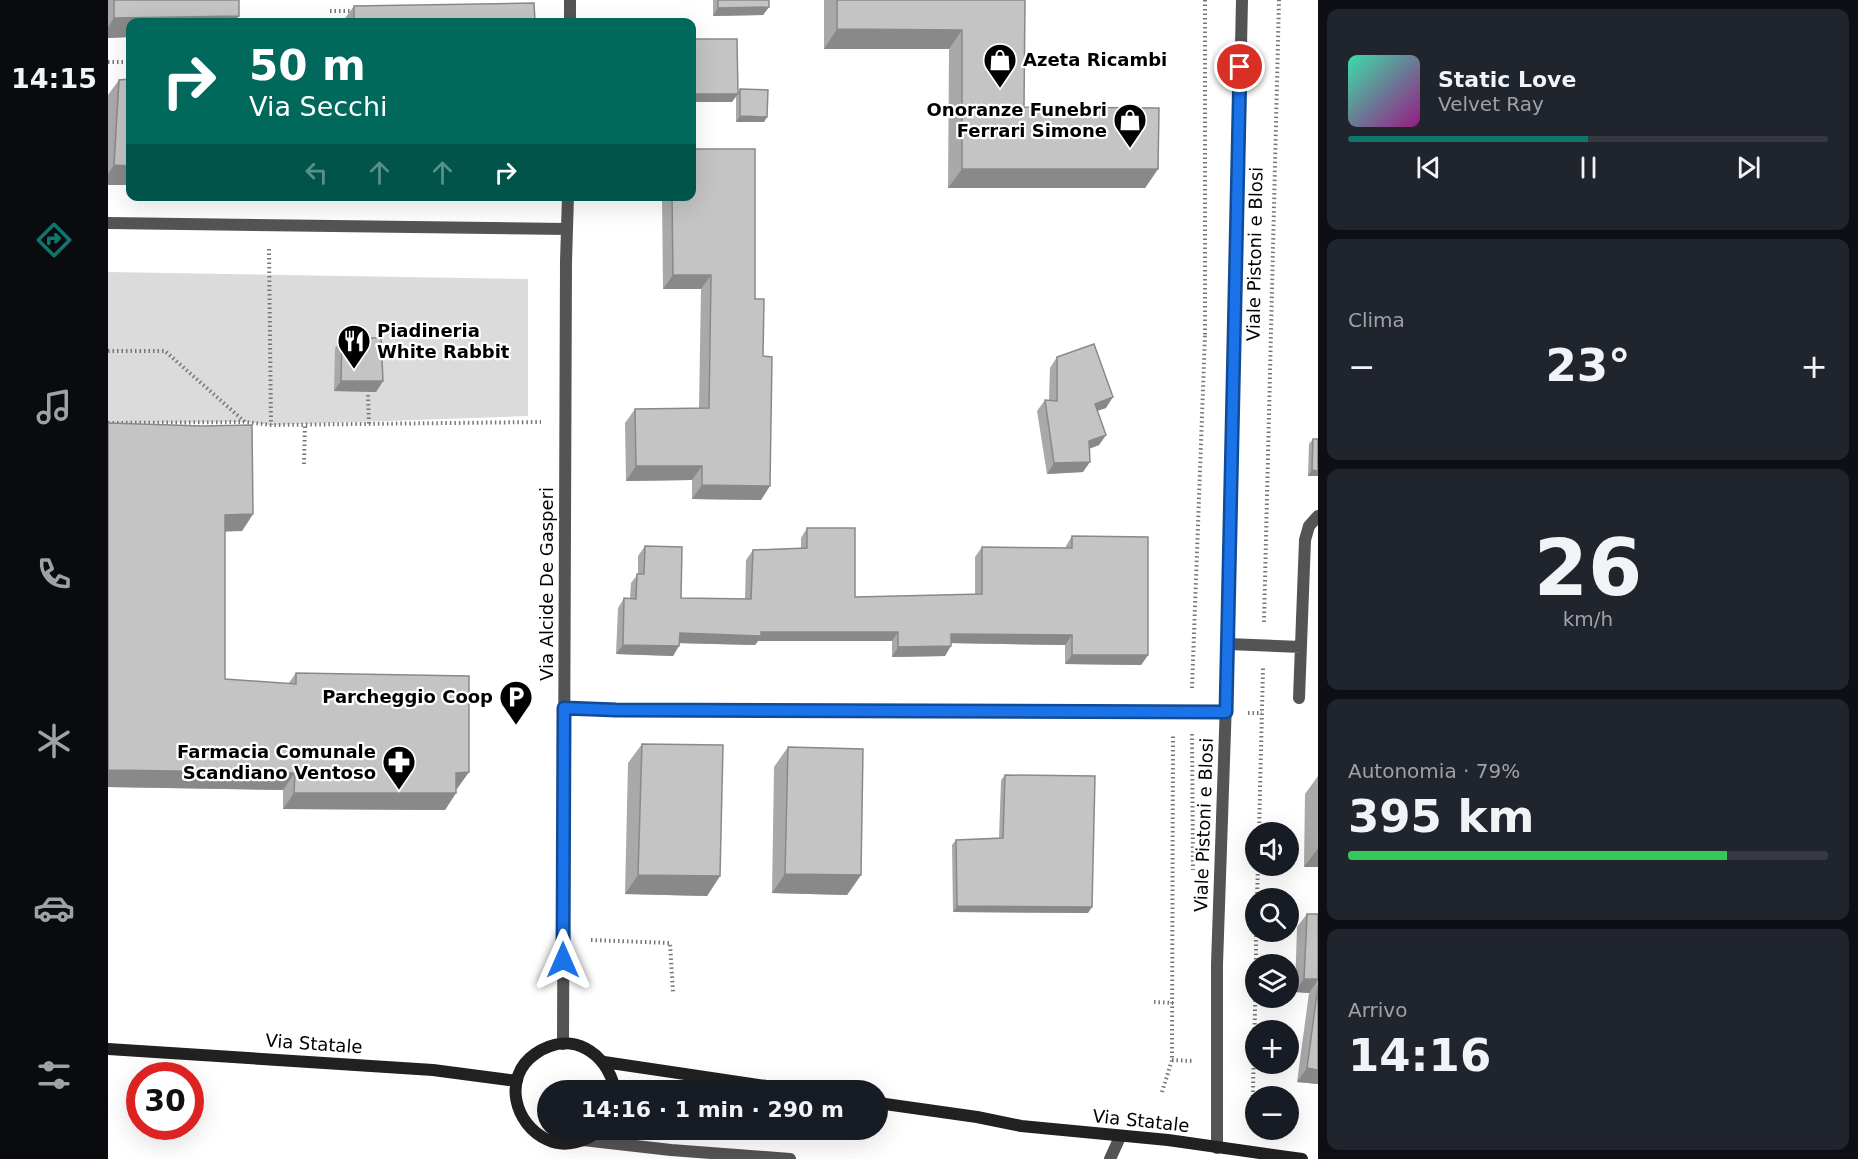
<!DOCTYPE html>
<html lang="it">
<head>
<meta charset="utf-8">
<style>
	body { margin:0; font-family:"DejaVu Sans",sans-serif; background:#20242c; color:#f1f3f6; height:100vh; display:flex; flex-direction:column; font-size:22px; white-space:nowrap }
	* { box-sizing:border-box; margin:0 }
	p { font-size:20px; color:#9ea1a6 }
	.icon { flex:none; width:33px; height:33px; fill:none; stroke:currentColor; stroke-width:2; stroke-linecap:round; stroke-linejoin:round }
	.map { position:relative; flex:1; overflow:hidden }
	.details { display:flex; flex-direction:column; gap:9px; padding:9px; background:#0d0f14; width:540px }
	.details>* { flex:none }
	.top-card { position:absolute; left:18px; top:18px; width:570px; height:183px; border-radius:12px; box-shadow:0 6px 24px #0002; background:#00695c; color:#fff; overflow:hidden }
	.fabs { position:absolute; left:1137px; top:822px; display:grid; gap:12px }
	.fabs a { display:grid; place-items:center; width:54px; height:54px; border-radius:50%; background:#171b24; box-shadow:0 6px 24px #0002; font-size:30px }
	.speed { position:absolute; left:18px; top:1062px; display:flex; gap:12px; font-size:30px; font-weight:700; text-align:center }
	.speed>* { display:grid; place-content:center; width:78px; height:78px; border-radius:50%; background:#171b24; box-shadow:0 6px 24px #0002; line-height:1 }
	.speed .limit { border:9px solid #d22; background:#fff; color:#111 }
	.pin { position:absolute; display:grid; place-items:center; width:51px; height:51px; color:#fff; margin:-26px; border:3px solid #fff; border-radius:50%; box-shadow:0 2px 6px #0007 }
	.me { position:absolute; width:66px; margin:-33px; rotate:0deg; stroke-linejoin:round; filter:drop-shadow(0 0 4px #0008) }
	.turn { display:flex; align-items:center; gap:21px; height:126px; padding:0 24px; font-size:27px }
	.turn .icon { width:78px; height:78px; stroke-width:2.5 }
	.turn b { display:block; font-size:42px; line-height:51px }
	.lanes { display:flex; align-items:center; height:57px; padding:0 24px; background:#0003; justify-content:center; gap:30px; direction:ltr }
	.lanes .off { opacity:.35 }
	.big { font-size:45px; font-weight:700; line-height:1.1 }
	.details .widget { flex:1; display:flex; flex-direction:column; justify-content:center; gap:9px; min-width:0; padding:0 21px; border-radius:12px; background:#20242c }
	.details .dial { align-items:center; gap:0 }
	.dial b { font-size:78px; line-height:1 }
	.song { display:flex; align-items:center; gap:18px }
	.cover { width:72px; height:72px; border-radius:9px; background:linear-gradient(135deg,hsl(160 70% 55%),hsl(310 70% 35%)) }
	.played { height:6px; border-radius:3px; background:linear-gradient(90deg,#0f766e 50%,#363941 50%) }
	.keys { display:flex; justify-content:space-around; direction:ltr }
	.heat { display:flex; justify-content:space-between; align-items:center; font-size:33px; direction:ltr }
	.charge { height:9px; border-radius:4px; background:linear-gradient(90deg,#34c759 79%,#363941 0) }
	.trip { position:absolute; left:429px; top:1080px; width:351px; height:60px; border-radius:30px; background:#171b24; box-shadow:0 6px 24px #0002; font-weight:700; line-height:60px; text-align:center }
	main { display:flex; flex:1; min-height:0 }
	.tabs { display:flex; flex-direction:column; width:108px; justify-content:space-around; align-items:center; background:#090b0e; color:#9ea1a6 }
	.tabs .icon { width:42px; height:42px }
	.tabs .selected { color:#0f766e }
	.tabs b { font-size:27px; color:#f1f3f6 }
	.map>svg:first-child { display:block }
	.green { fill:#dbdbdb }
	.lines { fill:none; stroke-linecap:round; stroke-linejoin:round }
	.path { stroke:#767676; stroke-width:4; stroke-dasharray:1.5 3; stroke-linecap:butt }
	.service { stroke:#545454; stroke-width:12 }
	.minor { stroke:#545454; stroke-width:12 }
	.secondary { stroke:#212121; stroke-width:12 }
	.wall { fill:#a9a9a9 }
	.shaded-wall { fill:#898989 }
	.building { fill:#c4c4c4; stroke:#898989; stroke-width:1.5 }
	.route-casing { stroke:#114b97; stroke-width:15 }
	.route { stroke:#1a73e8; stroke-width:10 }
	.labels { text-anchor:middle; stroke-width:4.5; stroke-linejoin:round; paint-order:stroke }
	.poi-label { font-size:18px; font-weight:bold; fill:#000; stroke:#fff; text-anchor:end }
	.street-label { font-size:18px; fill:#000; stroke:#fff }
</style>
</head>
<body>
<main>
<nav class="tabs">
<b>14:15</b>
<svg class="icon selected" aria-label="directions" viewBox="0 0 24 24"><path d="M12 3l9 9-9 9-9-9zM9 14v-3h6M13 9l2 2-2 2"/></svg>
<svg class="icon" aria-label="music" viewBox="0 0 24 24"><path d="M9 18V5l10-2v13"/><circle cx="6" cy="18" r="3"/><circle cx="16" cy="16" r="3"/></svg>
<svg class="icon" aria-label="phone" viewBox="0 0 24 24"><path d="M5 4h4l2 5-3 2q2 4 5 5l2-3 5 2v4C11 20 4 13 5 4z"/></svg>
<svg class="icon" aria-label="climate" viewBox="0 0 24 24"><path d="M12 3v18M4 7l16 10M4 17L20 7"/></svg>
<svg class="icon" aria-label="car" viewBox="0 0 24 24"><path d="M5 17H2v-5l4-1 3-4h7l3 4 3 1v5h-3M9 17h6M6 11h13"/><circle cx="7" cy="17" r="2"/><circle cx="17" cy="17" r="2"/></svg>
<svg class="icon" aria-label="filters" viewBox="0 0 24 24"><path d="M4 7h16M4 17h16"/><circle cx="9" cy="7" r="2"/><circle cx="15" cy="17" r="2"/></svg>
</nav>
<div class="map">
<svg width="1210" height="1159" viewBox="0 0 1210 1159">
	<rect width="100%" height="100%" fill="#fff"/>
	<path class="green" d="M0 272 420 279V416L163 425 137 422 0 423Z"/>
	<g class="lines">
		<path class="path" d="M1097 0V335H1098
			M222 11H245
			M0 62H22
			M161 249 163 425
			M0 351H57L137 422 163 425 433 422
			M260 395 261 424
			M0 423 136 422
			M196 464 197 424
			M1156 622 1171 0
			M1084 688 1097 335
			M1140 713H1154
			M1084 734 1085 870
			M1151 832 1155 668
			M1149 898 1150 866
			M483 940 562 943 565 992
			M1148 964V932
			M1046 1002 1065 1003
			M1064 1060 1085 1061
			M1054 1092 1064 1060 1065 734
			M1144 1128 1148 971"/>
		<path class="service" d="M1120 644 1193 647
			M1191 698 1197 540 1201 526 1210 516
			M475 1140 563 1150 682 1159
			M1002 1159 1012 1137"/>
		<path class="minor" d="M462 22V0
			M0 223 459 229
			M456 708 508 709 1118 712
			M455 1044 458 262 460 196
			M1109 1148V964L1120 644 1134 0"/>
		<path class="secondary" d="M0 1049 325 1070 409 1081
			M496 1062 685 1090
			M770 1103 869 1117 913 1126 1060 1140 1194 1159
			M491 1130C479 1142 456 1148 440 1140 406 1125 394 1077 427 1054 463 1029 499 1052 507 1090"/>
	</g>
	<path class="wall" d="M0 0H131L22 22V37L0 38Z
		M605 0H661V7L655 15 605 16Z
		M716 0H917L916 107 1050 169 1037 188H840L841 49H716Z
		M246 6 427 22H235V21Z
		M11 80 22 185H0V95Z
		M632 89 659 117 656 122H628V96L624 102Z
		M554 196H584L647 299 653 500 584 499V480L518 481 517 423 527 409 591 408 593 289H555Z
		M234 338 275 381 268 392 226 391 227 348Z
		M949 357 998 408 989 411 998 435 991 445 981 449 975 472 939 474 929 411 937 400H941L942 368Z
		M0 423 145 514 134 531H117V679L180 684 188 673 361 772 348 789V793L337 810 175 809V790L0 787Z
		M1205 439H1210V476H1200L1201 444Z
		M699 528 747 597 867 594V557L874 547 958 548V546L964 536 1040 655 1033 665 957 664V645L843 643 837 656 784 657V641H650L647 645 572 643 565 656 508 654 510 608 516 598H522L523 583 530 574V556L537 546 573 598 637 599 638 560 645 550 693 548V538Z
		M534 744 612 876 599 896 517 894 520 763Z
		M680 747 753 875 739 895 664 893 666 767Z
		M897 775 980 913 845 912 844 845 848 840 891 838 893 780Z
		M1210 776V867H1196L1197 794Z
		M1199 914H1210V1084L1189 1082 1201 993 1187 992 1189 927Z"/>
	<path class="shaded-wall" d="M661 7 655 15 605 16 610 8Z
		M131 16 126 22H22V37L0 38V27L6 18Z
		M729 29 854 30 841 49H716Z
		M584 94H630L624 102H584Z
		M632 116 659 117 656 122H628Z
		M6 165 22 166V185H0V174Z
		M854 169H1050L1037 188H840Z
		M565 275H603L593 289H555Z
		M233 381H275L268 392 226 391Z
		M1005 397 998 408 979 414 987 404Z
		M998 435 991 445 974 451 981 441Z
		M982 462 975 472 939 474 946 463Z
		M528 466H594L584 480 518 481Z
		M1204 470 1210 471V476H1200Z
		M594 485 662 486 653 500 584 499Z
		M145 514 134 531 105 532 117 515Z
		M653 632H790L784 641H650L647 645 565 643 572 633Z
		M843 634 964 635 957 645 836 643Z
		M515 645 571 646 565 656 508 654Z
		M843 646 837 656 784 657 790 647Z
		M964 655H1040L1033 665 957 664Z
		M0 770 187 773 175 790 0 787Z
		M361 772 349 789H336L348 773Z
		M186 793H348L337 810 175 809Z
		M1210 848V867H1196Z
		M677 874 753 875 739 895 664 893Z
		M530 875 612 876 599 896 517 894Z
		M849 906 984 907 980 913 845 912Z
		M1196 979H1210V980L1201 993 1187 992Z
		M1199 1068 1210 1070V1084L1189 1082Z"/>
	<path class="building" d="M6 0H131V16L6 18Z
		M610 0H661V7L610 8Z
		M729 0H917L916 107 1051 108 1050 169H854V30L729 29Z
		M426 3 427 22H246V6Z
		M584 39H629L630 94H584Z
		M22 79V166L6 165 11 80Z
		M632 89 660 90 659 117 632 116Z
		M584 149H647V299H656L655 356 664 357 662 486 594 485V466H528L527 409 601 408 603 275H565L564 196H584Z
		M234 338H273L275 381H233Z
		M986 344 1005 397 987 404 998 435 981 441 982 462 946 463 937 400 949 401V357Z
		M0 423 94 426 144 425 145 514 117 515V679L188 684V673L361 676V772L348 773V793H186L187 773 0 770Z
		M1205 439H1210V471L1204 470Z
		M699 528H747V597L874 594V547L964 548V536L1040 537V655H964V635L843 634V646L790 647V632H653V636L572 633 571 646 515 645 516 598 528 599 529 574H536L537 546 574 547 573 598 643 599 645 550 699 548Z
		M534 744 615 745 612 876 530 875Z
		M680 747 755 749 753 875 677 874Z
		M897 775 987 776 984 907 849 906 848 840 895 838Z
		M1199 914H1210V979H1196Z
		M1210 986V1070L1199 1068Z"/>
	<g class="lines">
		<g class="route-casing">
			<path id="route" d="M455 960 456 708 508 710 1118 712 1132 67"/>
		</g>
		<use href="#route" class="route"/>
	</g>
	<defs>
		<g id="shop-pin" transform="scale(1.725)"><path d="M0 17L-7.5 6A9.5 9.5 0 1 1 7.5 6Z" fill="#000" stroke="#fff"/><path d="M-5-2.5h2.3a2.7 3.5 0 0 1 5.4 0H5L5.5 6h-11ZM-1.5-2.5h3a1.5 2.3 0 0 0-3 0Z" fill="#fff"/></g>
		<g id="restaurant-pin" transform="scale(1.725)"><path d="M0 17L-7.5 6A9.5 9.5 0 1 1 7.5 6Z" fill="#000" stroke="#fff"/><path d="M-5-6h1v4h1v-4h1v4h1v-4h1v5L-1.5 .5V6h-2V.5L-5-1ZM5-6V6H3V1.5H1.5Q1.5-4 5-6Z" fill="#fff"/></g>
		<g id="parking-pin" transform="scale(1.725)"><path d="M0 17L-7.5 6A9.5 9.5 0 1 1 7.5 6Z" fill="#000" stroke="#fff"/><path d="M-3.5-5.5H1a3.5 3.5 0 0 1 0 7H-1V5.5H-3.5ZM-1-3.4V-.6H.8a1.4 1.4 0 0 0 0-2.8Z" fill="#fff"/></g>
		<g id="pharmacy-pin" transform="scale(1.725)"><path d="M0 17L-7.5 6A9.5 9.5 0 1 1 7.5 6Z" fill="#000" stroke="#fff"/><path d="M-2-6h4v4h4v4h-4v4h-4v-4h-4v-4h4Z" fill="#fff"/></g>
	</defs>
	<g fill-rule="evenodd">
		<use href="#shop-pin" x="892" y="60"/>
		<use href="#shop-pin" x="1022" y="120"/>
		<use href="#restaurant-pin" x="246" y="341"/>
		<use href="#parking-pin" x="408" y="697"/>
		<use href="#pharmacy-pin" x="291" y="762"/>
	</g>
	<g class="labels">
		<g class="poi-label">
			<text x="915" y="66" text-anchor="start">Azeta Ricambi</text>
			<text x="999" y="116">Onoranze Funebri<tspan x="999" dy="21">Ferrari Simone</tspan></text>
			<text x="269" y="337" text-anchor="start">Piadineria<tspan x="269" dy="21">White Rabbit</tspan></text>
			<text x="385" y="703">Parcheggio Coop</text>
			<text x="268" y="758">Farmacia Comunale<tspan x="268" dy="21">Scandiano Ventoso</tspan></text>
		</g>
		<g class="street-label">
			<text transform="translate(1147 254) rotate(-89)" y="6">Viale Pistoni e Blosi</text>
			<text transform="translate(439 584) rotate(-90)" y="6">Via Alcide De Gasperi</text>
			<text transform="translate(1096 825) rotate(-88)" y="6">Viale Pistoni e Blosi</text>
			<text transform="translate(206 1044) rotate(4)" y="6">Via Statale</text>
			<text transform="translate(1033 1121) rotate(6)" y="6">Via Statale</text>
		</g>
	</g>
</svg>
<div class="fabs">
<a><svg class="icon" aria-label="sound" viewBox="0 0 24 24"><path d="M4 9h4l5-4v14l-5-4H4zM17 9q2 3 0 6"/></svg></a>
<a><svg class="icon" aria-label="search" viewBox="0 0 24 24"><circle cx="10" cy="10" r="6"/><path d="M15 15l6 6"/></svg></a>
<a><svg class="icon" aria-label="layers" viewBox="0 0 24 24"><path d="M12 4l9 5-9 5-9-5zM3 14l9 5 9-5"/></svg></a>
<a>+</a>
<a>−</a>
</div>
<div class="speed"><div class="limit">30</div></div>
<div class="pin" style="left:1132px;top:67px;background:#d93025"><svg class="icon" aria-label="arrive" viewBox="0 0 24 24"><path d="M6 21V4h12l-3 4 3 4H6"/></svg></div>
<svg class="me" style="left:455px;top:960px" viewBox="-20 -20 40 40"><path d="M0-17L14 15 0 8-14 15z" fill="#1a73e8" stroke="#fff" stroke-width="4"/></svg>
<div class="trip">14:16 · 1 min · 290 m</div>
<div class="top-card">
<div class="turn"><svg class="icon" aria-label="right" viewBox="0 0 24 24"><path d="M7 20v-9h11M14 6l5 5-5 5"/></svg><div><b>50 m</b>Via Secchi</div></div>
<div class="lanes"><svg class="icon off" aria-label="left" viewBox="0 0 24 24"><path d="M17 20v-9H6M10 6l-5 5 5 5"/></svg><svg class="icon off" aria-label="ahead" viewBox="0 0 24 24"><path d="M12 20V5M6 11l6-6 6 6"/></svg><svg class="icon off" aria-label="ahead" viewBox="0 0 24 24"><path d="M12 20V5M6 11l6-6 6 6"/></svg><svg class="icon" aria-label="right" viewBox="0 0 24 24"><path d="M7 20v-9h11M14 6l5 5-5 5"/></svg></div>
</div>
</div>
<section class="details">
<div class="widget">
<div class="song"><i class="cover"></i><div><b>Static Love</b><p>Velvet Ray</p></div></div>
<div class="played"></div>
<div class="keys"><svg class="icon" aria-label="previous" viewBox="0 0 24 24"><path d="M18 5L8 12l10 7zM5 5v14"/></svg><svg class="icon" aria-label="pause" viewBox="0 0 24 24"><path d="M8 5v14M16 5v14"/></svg><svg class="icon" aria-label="next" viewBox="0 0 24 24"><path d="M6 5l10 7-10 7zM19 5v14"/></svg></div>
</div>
<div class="widget"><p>Clima</p>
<div class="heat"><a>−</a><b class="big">23°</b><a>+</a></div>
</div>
<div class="widget dial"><b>26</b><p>km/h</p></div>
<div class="widget"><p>Autonomia · 79%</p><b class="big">395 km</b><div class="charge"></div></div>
<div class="widget"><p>Arrivo</p><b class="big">14:16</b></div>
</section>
</main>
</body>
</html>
